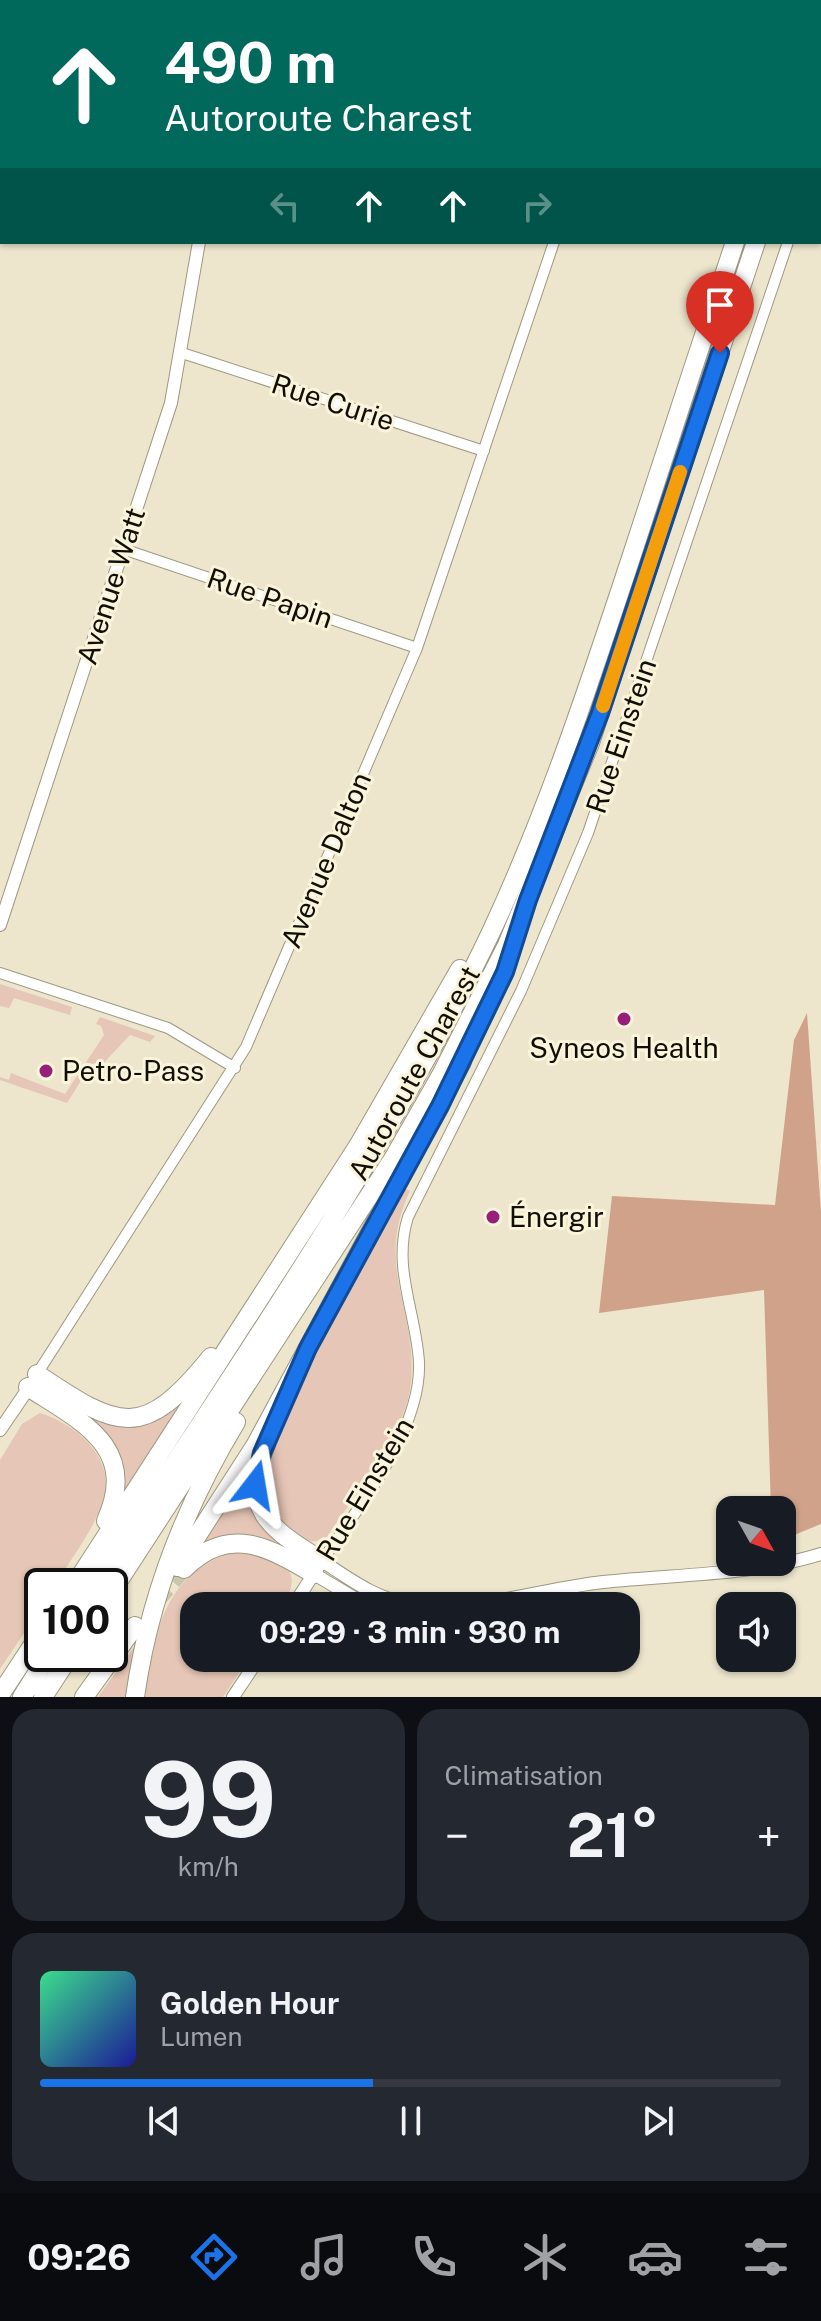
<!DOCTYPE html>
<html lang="fr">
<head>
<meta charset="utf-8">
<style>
	body { margin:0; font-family:"Public Sans",sans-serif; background:#242831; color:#f1f3f6; height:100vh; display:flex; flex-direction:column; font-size:30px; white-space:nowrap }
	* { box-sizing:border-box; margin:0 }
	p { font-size:26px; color:#9ea1a6 }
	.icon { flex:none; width:44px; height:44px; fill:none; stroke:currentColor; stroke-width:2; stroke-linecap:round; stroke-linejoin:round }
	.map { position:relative; height:1697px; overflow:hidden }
	.side { display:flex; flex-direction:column; gap:12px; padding:12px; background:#0d0f14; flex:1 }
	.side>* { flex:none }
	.banner { position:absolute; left:0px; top:0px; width:822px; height:244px; box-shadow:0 2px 6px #0004; background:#00695c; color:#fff; overflow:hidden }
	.needle { width:52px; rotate:130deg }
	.tools { position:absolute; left:716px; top:1496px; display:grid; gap:16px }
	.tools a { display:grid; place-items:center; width:80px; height:80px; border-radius:16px; background:#171b24; box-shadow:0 2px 6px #0004; font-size:40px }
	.speed { position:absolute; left:24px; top:1568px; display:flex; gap:16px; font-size:40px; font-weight:700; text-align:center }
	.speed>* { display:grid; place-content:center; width:104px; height:104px; border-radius:50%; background:#171b24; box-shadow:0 2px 6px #0004; line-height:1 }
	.speed .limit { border:4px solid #111; border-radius:12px; background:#fff; color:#111 }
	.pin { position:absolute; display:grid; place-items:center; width:68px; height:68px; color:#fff; margin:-82px -34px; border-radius:50% 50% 50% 0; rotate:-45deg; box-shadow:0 0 8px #0007 }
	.pin .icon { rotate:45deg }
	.me { position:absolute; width:88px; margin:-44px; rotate:14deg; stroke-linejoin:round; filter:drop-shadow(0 0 6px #0008) }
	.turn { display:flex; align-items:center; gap:28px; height:168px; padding:0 32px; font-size:36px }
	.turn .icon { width:104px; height:104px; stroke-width:2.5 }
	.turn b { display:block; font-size:56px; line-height:68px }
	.lanes { display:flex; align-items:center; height:76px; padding:0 32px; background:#0003; justify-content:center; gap:40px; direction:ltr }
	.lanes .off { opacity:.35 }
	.big { font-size:60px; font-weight:700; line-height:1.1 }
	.side .widget { flex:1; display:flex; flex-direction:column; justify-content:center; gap:12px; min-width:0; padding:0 28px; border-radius:24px; background:#242831 }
	.side .dial { align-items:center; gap:0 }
	.dial b { font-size:104px; line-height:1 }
	.song { display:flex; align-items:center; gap:24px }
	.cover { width:96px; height:96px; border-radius:12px; background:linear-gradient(135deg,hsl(150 70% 55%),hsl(240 70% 35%)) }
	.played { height:8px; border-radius:4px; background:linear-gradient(90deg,#1a73e8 45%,#363941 45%) }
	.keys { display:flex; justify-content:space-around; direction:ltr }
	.heat { display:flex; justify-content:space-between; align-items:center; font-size:44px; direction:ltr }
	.side .tiles { flex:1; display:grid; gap:12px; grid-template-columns:1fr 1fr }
	.widget:last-child { grid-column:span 2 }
	.trip { position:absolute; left:180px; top:1592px; width:460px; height:80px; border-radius:24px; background:#171b24; box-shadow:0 2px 6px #0004; font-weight:700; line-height:80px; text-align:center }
	.tabs { display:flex; height:128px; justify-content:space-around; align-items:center; background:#090b0e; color:#9ea1a6 }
	.tabs .icon { width:56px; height:56px }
	.tabs .selected { color:#1a73e8 }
	.tabs b { font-size:36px; color:#f1f3f6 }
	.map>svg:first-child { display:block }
	.green { fill:#e6c6b6 }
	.forest { fill:#d0a28a }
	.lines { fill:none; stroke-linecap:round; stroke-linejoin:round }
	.motorway-tunnel { stroke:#ccc6af; stroke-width:18; stroke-dasharray:18 9; stroke-linecap:butt }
	.minor-casing { stroke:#9e9881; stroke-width:12 }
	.tertiary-casing { stroke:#9e9881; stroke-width:14 }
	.motorway-casing { stroke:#9e9881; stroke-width:20 }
	.minor { stroke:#fff; stroke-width:10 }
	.tertiary { stroke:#fff; stroke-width:12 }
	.motorway { stroke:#fff; stroke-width:18 }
	.route-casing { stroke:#114b97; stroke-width:20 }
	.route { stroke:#1a73e8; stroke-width:14 }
	.slow { stroke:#f59e0b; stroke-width:14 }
	.poi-dot { fill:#971f7a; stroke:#faf4da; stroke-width:3 }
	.labels { text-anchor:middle; stroke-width:6; stroke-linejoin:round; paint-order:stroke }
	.street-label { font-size:28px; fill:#100e06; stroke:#faf4da }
	.poi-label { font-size:28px; fill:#100e06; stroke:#faf4da; text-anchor:start }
</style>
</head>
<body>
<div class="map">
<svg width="821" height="1697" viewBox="0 0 821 1697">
	<rect width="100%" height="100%" fill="#ede6cd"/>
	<path class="green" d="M0 984 72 1007 70 1015 14 998 9 1008 0 1006Z
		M100 1017 155 1036 150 1042 130 1035 97 1070 90 1066 67 1103 0 1080V1077L9 1080 11 1073 65 1094 104 1035 101 1026 96 1024Z
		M406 1189 410 1191C374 1266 418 1312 411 1382 406 1435 355 1493 327 1537 310 1545 304 1541 289 1529 277 1519 264 1508 263 1491 259 1436 376 1248 406 1189Z
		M181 1399 185 1401 123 1497 84 1413 109 1423Z
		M40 1413C78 1425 119 1460 102 1505 91 1533 70 1561 54 1586H42V1606L0 1669V1460L22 1424Z
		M246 1476 250 1478 277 1538 275 1542 245 1536 209 1544 205 1540Z
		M243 1550C278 1556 308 1567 282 1606H194V1658H249L223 1697H145C153 1630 168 1565 243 1550Z
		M139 1640 130 1697H98Z"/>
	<path class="forest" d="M807 1013 821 1212V1524L782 1540V1510H771L764 1290 599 1313 612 1196 775 1205 794 1040Z"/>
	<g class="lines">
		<path class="motorway-tunnel" d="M155 1602 180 1572"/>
		<g class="minor-casing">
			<path id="minor" d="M600 0V2
				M820 148 821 146
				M182 353 484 451
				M123 549 417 648
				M0 973 168 1028 235 1068
				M37 1374 246 1047 417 648 554 242
				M322 1561C359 1506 422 1430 419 1362 416 1312 392 1268 408 1217L521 991 588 833 788 242"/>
		</g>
		<g class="tertiary-casing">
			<path id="tertiary" d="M235 2V0
				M0 925 171 403 199 242
				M0 1430 32 1383
				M314 1574 368 1606
				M293 1606 322 1561C350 1579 376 1599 409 1604 475 1613 539 1589 603 1582 676 1574 750 1576 821 1554
				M233 1697 259 1658"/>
		</g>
		<g class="motorway-casing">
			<path id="motorway" d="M801 2V0
				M814 2 815 0
				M820 47 821 44
				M37 1374C120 1430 143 1441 211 1357
				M28 1387C82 1422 139 1447 106 1521
				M266 1444C239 1510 271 1529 322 1561
				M177 1567 255 1446 462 1062
				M184 1569C229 1524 268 1547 314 1574
				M74 1586 358 1146 460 969
				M94 1586C233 1372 382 1162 492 930 547 812 588 688 629 564 664 457 699 349 735 242
				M110 1594 393 1159 441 1075 507 945 590 743 756 242
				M0 1695 42 1631
				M22 1697 49 1654
				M43 1697 71 1654
				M84 1697 135 1626
				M135 1697C149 1598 184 1508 236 1422"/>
		</g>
		<use href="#minor" class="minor"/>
		<use href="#tertiary" class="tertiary"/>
		<use href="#motorway" class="motorway"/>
	</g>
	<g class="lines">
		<g class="route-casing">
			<path id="route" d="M255 1485 262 1453 308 1348 440 1106 505 972 528 900 600 713 720 353"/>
		</g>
		<use href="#route" class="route"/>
		<path class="slow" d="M603 706 680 472"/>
	</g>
	<g class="poi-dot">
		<circle cx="624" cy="1019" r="8"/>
		<circle cx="46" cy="1071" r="8"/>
		<circle cx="493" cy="1217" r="8"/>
	</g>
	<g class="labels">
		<g class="street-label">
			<text transform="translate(333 402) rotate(18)" y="10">Rue Curie</text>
			<text transform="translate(111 586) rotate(-72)" y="10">Avenue Watt</text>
			<text transform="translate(270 598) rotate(19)" y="10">Rue Papin</text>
			<text transform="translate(621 736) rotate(-71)" y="10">Rue Einstein</text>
			<text transform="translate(326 860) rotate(-67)" y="10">Avenue Dalton</text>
			<text transform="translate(414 1073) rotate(-61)" y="10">Autoroute Charest</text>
			<text transform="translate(365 1489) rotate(-59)" y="10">Rue Einstein</text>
		</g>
		<g class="poi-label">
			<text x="624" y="1058" text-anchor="middle">Syneos Health</text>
			<text x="62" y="1081">Petro-Pass</text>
			<text x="509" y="1227">Énergir</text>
		</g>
	</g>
</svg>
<div class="tools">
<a><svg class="needle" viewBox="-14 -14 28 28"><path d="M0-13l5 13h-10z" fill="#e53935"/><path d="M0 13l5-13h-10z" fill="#9ea1a6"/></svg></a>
<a><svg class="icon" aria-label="sound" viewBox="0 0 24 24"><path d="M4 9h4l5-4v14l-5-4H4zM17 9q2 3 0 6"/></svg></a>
</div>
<div class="speed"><div class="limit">100</div></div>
<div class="pin" style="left:720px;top:353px;background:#d93025"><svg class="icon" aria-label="arrive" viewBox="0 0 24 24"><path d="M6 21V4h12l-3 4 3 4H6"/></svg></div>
<svg class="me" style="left:255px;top:1485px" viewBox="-20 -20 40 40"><path d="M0-17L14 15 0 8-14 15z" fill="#1a73e8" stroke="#fff" stroke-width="4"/></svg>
<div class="trip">09:29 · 3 min · 930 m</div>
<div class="banner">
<div class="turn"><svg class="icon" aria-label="ahead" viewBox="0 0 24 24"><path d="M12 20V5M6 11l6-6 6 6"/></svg><div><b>490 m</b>Autoroute Charest</div></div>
<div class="lanes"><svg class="icon off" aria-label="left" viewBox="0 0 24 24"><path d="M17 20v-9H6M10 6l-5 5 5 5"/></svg><svg class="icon" aria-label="ahead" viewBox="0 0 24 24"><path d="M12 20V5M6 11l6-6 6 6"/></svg><svg class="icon" aria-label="ahead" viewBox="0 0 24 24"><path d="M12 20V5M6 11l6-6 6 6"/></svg><svg class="icon off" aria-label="right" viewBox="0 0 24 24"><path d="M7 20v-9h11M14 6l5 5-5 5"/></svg></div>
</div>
</div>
<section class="side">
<div class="tiles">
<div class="widget dial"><b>99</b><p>km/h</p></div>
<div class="widget"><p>Climatisation</p>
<div class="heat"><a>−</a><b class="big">21°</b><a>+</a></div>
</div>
<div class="widget">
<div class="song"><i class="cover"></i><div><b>Golden Hour</b><p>Lumen</p></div></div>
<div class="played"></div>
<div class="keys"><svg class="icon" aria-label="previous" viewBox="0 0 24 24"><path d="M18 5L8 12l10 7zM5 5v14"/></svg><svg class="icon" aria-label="pause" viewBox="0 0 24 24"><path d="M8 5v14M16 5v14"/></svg><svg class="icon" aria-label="next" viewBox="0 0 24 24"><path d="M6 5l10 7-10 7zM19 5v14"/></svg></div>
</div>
</div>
</section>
<nav class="tabs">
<b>09:26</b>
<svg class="icon selected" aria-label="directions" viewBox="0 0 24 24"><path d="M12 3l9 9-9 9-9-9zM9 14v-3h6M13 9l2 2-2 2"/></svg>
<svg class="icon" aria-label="music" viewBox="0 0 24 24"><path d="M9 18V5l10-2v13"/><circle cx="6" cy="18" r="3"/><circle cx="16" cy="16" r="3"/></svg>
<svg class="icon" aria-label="phone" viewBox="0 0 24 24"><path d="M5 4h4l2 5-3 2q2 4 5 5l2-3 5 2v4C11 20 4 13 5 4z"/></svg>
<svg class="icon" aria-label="climate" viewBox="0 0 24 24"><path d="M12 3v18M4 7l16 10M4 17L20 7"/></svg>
<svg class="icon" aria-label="car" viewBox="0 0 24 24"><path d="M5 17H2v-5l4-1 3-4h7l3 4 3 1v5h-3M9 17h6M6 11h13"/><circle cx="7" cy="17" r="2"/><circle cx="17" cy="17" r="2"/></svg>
<svg class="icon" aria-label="filters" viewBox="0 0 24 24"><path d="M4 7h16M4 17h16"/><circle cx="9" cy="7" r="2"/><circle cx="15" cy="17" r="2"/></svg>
</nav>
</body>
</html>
